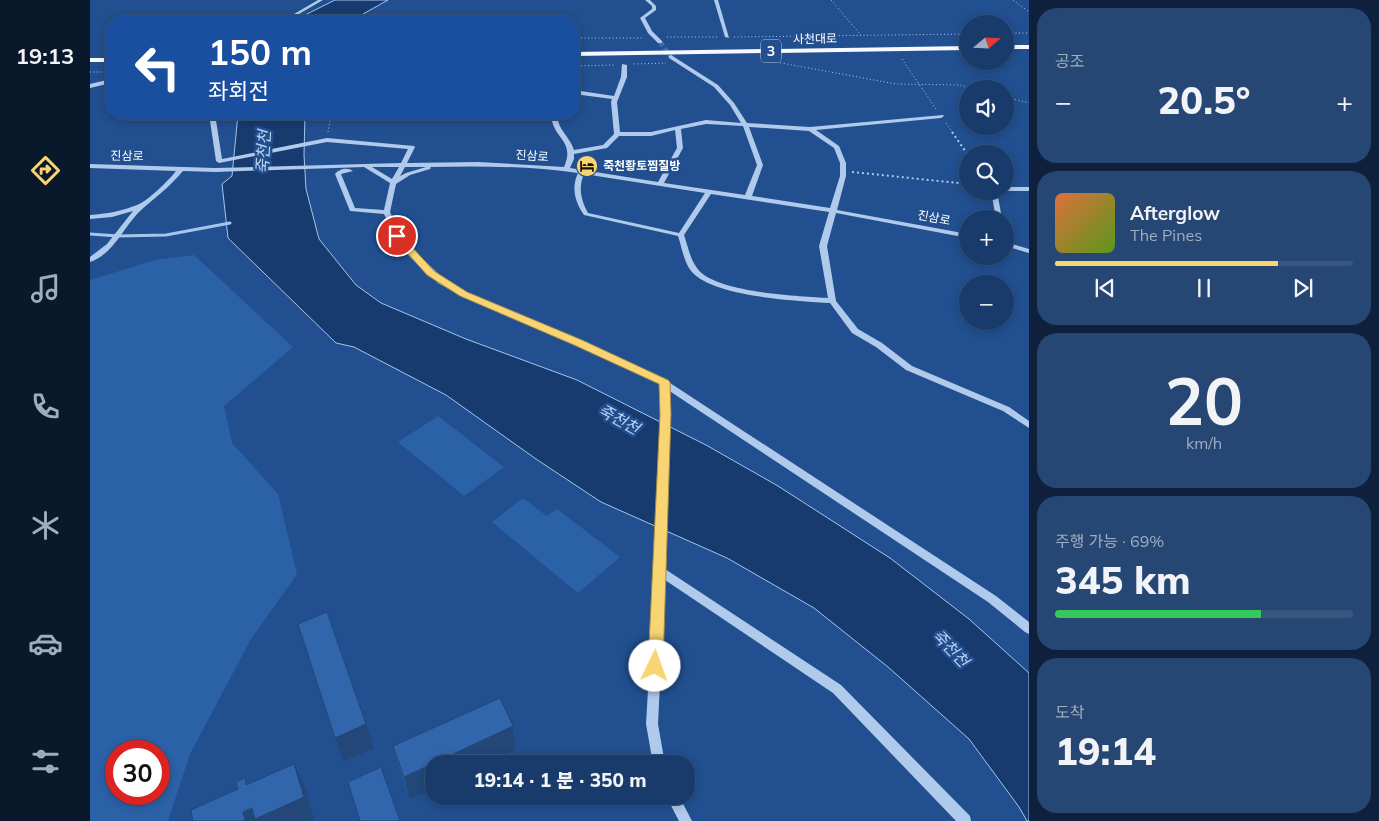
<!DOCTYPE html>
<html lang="ko">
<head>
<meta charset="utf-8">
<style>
	body { margin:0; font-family:Mulish,"Noto Sans KR",sans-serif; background:#264673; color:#f1f3f6; height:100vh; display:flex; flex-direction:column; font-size:19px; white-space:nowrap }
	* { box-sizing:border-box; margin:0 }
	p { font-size:16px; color:#9fadc1 }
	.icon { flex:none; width:28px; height:28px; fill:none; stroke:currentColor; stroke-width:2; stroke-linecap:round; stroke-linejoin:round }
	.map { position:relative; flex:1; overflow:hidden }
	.panel { display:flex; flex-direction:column; gap:8px; padding:8px; background:#0e203b; width:350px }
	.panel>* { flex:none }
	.banner { position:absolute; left:15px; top:15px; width:475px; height:105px; border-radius:20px; box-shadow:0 2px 8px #0003,0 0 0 1px #37557e; background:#1a4fa0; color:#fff; overflow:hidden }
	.needle { width:32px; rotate:71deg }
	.buttons { position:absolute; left:869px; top:15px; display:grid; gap:10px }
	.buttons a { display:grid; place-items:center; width:55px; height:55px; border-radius:50%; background:#193b6b; box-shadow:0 2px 8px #0003,0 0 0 1px #37557e; font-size:25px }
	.speed { position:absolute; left:15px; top:740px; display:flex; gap:10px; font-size:25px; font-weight:700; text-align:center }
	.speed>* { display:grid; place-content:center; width:65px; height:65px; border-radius:50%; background:#193b6b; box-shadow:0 2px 8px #0003,0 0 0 1px #37557e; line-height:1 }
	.speed .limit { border:8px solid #d22; background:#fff; color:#111 }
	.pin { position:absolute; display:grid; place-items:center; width:42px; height:42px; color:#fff; margin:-21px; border:2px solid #fff; border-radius:50%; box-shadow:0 1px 5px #0007 }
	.me { position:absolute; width:55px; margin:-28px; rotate:3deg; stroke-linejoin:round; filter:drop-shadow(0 0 4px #0008) }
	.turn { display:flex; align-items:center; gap:18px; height:105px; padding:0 20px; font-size:22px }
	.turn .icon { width:65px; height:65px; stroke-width:2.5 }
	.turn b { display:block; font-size:35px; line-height:42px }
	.big { font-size:38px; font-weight:800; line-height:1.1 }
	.panel .widget { flex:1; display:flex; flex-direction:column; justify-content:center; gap:8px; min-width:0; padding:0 18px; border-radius:20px; background:#264673 }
	.panel .dial { align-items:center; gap:0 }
	.dial b { font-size:65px; line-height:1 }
	.song { display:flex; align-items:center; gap:15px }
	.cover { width:60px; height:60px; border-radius:8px; background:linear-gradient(135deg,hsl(20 70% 55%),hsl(90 70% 35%)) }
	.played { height:5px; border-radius:2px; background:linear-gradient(90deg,#f9d472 75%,#37557e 75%) }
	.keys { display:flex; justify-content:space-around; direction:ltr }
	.heat { display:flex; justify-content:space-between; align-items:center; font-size:28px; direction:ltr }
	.charge { height:8px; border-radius:4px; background:linear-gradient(90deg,#34c759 69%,#37557e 0) }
	.trip { position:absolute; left:335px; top:755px; width:270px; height:50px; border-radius:20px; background:#193b6b; box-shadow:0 2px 8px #0003,0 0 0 1px #37557e; font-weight:800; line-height:50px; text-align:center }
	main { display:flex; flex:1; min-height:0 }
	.menu { display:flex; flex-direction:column; width:90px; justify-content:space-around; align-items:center; background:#0a182b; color:#9fadc1 }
	.menu .icon { width:35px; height:35px }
	.menu .current { color:#f9d472 }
	.menu b { font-size:22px; color:#f1f3f6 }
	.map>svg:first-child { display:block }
	.green { fill:#2b61a7; fill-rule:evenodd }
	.water { fill:#173b6e; stroke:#a4c5ed }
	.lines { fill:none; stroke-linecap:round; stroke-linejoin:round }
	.stream { stroke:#a4c5ed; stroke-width:3 }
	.minor-tunnel { stroke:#4269a0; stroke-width:5; stroke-dasharray:5 2.5; stroke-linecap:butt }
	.path-far1 { stroke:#b0caec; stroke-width:1; stroke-dasharray:1 2.5; stroke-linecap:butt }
	.path { stroke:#b0caec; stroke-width:2; stroke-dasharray:2 3; stroke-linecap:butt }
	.minor { fill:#b0caec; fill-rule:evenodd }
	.major { fill:#f6f9ff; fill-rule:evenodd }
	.wall { fill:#2a5894 }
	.shaded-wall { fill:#224778 }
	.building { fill:#3166ac; stroke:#224778 }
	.route { fill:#f9d472; stroke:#a28a4a }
	.labels { text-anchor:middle; stroke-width:5; stroke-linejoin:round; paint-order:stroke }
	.far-street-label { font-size:12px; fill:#fff; stroke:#214f8f }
	.far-poi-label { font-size:12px; font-weight:bold; fill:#fff; stroke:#214f8f; text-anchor:start }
	.shield { fill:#214f8f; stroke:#bccadd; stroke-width:1 }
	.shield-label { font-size:14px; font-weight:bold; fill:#fff }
	.water-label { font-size:16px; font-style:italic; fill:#bdd5f3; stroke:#214f8f }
</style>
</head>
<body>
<main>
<nav class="menu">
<b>19:13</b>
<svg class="icon current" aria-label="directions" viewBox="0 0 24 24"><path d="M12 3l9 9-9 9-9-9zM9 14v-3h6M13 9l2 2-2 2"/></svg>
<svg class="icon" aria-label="music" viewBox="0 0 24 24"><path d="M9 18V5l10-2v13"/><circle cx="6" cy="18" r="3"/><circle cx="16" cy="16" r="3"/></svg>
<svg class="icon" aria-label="phone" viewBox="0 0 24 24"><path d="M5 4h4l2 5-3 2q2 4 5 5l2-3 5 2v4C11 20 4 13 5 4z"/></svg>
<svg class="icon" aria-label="climate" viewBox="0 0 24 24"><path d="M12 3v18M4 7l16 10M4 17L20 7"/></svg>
<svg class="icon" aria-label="car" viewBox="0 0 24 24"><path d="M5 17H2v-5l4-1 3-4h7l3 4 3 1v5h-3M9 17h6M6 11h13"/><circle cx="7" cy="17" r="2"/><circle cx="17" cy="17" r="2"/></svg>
<svg class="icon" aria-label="filters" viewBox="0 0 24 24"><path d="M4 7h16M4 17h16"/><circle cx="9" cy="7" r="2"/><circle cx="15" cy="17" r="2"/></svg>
</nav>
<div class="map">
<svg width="939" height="821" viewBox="0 0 939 821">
	<rect width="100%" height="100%" fill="#214f8f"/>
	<path class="green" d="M104 255 203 347 134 406 142 443 188 494 207 574 161 639 100 754 78 821H0V280L65 260ZM26 751H69V794H26Z
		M348 416 414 467 374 496 308 442Z
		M433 498 457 516 467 509 530 557 488 593 402 522Z"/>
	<path class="water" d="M245 0H298L273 14 266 21H203Z
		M148 114H215L214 155 216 189 229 239 266 285 291 303 376 339 487 380 616 445 688 486 800 558 879 619 939 673V821H937L929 807 879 739 798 667 724 608 637 558 511 502 446 459 356 395 264 347 246 343 138 238 132 184 142 176Z"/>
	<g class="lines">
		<path class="stream" d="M0 234 28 236 76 235 140 223"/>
		<path class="minor-tunnel" d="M570 42 581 57"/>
		<path class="path-far1" d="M741 0 771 35
			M923 0 939 12
			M915 33H939
			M577 37H629
			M644 37 878 34
			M484 38H554
			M812 59 846 109
			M680 61 806 84 870 85 884 89
			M544 64 576 63
			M484 66 526 65
			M0 72H13
			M915 97 939 103
			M856 123 863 133
			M238 132 241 114"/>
		<path class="path" d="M862 132 878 155
			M762 172 878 184"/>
		<path class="minor" d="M228 0H233L197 21H192Z
			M555 0H560L566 6V10L555 18 562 31 572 41V43H568L558 33 550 18 562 9V6Z
			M624 0H628L639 38 635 37Z
			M581 55 628 85 644 103 657 123 720 127 853 115 854 116 851 118 726 130 749 146 756 163V176L747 210 878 234V238L746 213 737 246 746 301 768 329 792 343 822 366 919 407 939 421V428L913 411 816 370 786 347 762 333 740 303C707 301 624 297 602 272 594 263 592 248 588 236L494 215C485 202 481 188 488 173 440 166 389 166 340 167L341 168 340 169 320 175 306 184 300 212 310 235 325 252 354 279 377 292 491 340 577 381 906 596 939 622V634L935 632 898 602 578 390C581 450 573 509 575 569L751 685 880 816 881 821H866L743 693 575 580 568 724 575 764H563L556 724 565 571 564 540 571 414 570 384 485 344 371 296 348 283 319 256 305 237 294 214 260 211 245 174C249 169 257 167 263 171L251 174 265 208 294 210 300 183 274 167 125 172 93 171C80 187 63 199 48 213 32 230 23 254 0 262V257L17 244 43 211 22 217 0 219V215C16 214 32 211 47 205 58 201 79 180 86 171L0 168V164L125 168 311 163 318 149 237 142 129 163 126 161 119 114H125L132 159 237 138 324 146 325 147 317 163 388 162 474 167C486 140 462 139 461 114H467C468 131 479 135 484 150L513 145 524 134 521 102 522 99 484 94V90L524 96 531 77 532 64 537 65V77L527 102 530 132H561L616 120 651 123 640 105 624 87 579 58V56ZM616 124 653 126 667 165 655 195 574 183 593 148 591 129ZM659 127 719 131 744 148 750 163V176L740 208 662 196 673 165ZM585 130 587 148 568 182 480 168 484 159V154L517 148 529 136H561ZM282 167H309L302 179ZM315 167H336L316 173 310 176ZM494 174 615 193 589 233 498 213C491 200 488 188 494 174ZM621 194 739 212 729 246 738 298C709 296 624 293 607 268 600 259 598 246 594 235Z
			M21 79V83L0 88V84Z
			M915 187H939V191H915Z
			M901 191H907L912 219H906Z
			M915 242 939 249V253L915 246Z
			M576 796H589L602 821H589Z"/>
		<path class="major" d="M915 45H939V49H915Z
			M878 46V50L484 56V52Z
			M0 58H21V62H0Z"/>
	</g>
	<path class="wall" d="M423 726 425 750 395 764H344L320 799 309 769 303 746Z"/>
	<path class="shaded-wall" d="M276 724 284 748 254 761 245 738Z
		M423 726 425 750 395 764H344V788L320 799 314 777Z
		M204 764 215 787 224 819 219 821H155L153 812Z"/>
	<path class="building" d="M237 612 276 724 245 738 208 624Z
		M410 698 423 726 314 777 303 746Z
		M204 764 214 797 165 819 162 808 153 812 155 821H103L101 810 148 789 146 782 155 778 156 785Z
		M291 767 310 821H270L258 782Z"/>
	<path class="route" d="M307 233 310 234 344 271 377 292 492 340 578 380 580 382 581 414 573 666 570 671 565 673 560 671 558 666 570 414 569 384 484 345 370 296 337 275 304 238 303 236Z"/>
	<defs>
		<g id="hotel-disc" transform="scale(1.125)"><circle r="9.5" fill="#f9d472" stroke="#214f8f"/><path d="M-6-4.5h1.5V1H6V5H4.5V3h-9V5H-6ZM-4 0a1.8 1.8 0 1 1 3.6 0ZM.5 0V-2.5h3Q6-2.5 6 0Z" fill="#111"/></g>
	</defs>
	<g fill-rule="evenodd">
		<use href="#hotel-disc" x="497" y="166"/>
	</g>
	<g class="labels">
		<g class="far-street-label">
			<text transform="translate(725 39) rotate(-1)" y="4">사천대로</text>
			<text transform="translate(37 156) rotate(1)" y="4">진삼로</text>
			<text transform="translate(442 156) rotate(4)" y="4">진삼로</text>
			<text transform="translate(844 218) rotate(11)" y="4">진삼로</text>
		</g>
		<g class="far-poi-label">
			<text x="513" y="170">죽천황토찜질방</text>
		</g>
		<rect class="shield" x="671" y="39.5" width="20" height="23" rx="4"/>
		<g class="shield-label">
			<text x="681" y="56">3</text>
		</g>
		<g class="water-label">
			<text transform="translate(173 152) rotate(-87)" y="6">죽천천</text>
			<text transform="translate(529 419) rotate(29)" y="6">죽천천</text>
			<text transform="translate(861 648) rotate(46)" y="6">죽천천</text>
		</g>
	</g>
</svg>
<div class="buttons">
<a><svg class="needle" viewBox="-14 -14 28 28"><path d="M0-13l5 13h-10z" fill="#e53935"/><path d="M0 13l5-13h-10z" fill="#9fadc1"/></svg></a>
<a><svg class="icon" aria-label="sound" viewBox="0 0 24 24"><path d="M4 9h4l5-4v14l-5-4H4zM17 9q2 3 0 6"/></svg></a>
<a><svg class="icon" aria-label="search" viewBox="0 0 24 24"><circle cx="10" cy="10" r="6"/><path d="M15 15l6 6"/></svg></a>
<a>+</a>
<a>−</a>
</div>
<div class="speed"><div class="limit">30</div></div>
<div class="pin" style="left:307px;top:236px;background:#d93025"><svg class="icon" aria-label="arrive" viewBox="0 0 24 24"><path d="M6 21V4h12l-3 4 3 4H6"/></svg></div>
<svg class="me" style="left:565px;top:666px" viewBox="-20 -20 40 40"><circle r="19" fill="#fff"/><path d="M0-13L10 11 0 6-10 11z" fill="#f9d472"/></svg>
<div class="trip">19:14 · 1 분 · 350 m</div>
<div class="banner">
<div class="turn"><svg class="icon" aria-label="left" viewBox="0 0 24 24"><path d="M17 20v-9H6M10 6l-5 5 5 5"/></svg><div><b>150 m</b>좌회전</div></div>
</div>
</div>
<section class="panel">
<div class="widget"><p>공조</p>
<div class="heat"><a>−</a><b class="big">20.5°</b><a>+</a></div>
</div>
<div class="widget">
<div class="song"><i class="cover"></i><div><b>Afterglow</b><p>The Pines</p></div></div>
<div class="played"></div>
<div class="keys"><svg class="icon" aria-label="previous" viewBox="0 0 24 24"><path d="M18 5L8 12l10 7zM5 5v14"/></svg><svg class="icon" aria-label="pause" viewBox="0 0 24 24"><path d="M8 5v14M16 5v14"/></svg><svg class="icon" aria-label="next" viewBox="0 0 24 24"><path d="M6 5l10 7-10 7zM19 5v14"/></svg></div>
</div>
<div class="widget dial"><b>20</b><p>km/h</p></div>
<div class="widget"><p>주행 가능 · 69%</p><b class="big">345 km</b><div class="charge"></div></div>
<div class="widget"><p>도착</p><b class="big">19:14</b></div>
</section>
</main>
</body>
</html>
